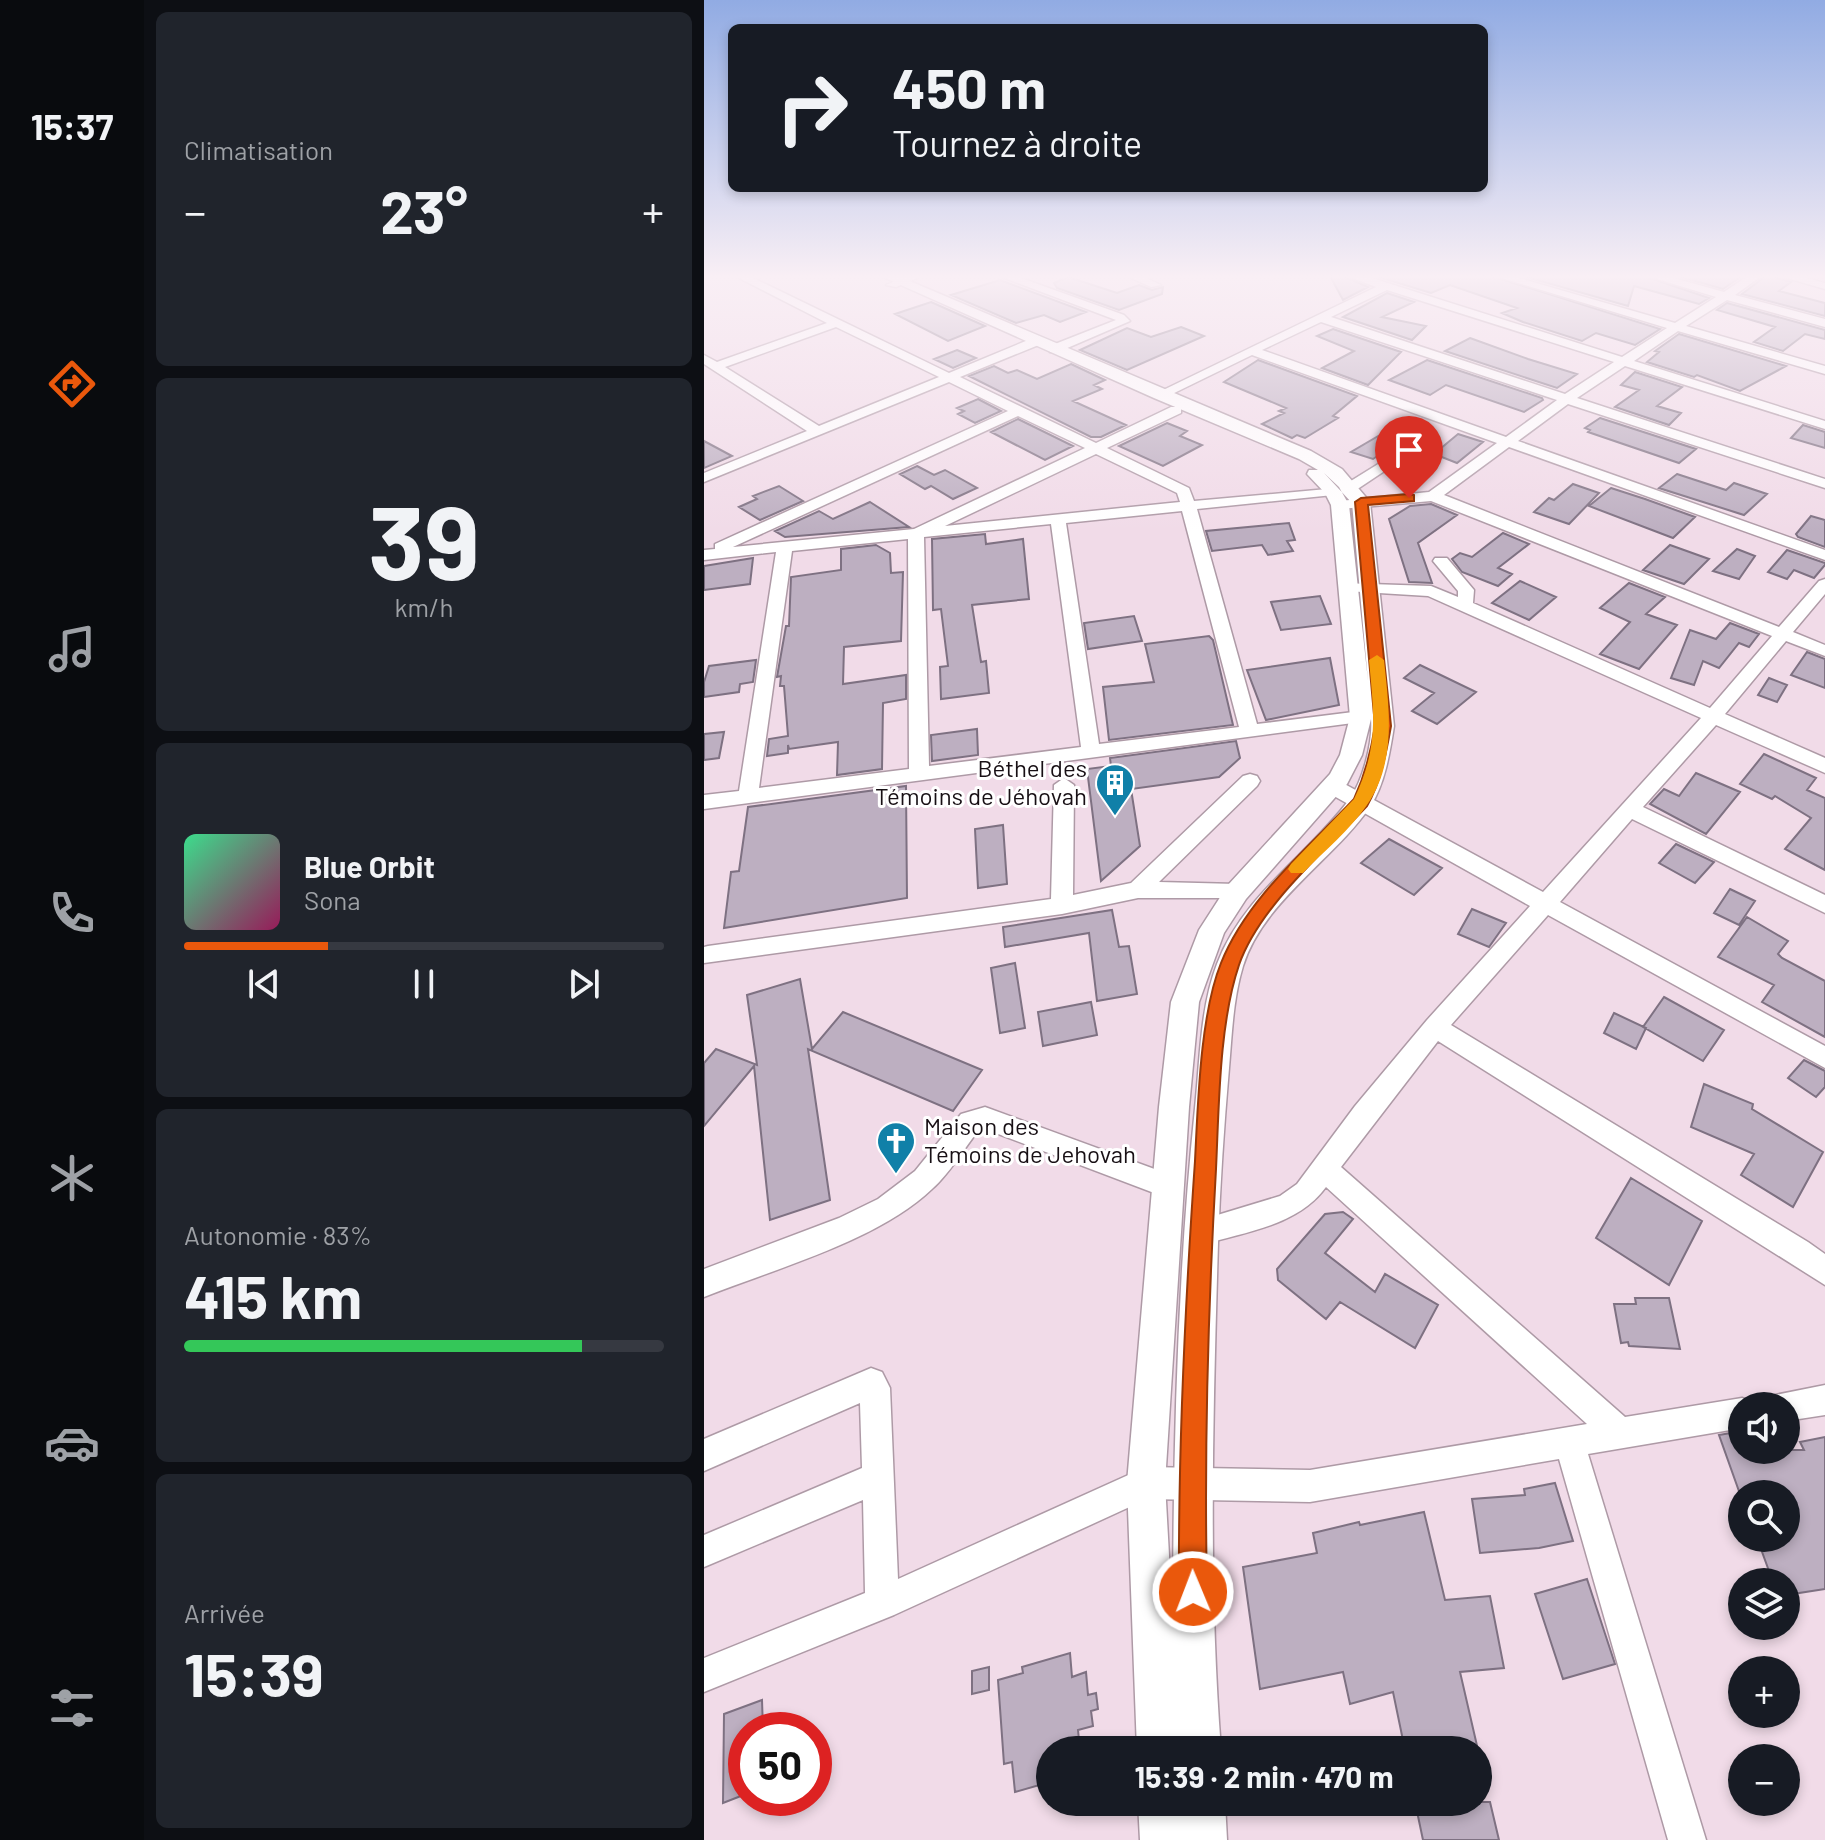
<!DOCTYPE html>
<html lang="fr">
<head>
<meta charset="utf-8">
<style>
	body { margin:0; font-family:Barlow,sans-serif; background:#20242c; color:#f1f3f6; height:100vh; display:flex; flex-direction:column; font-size:30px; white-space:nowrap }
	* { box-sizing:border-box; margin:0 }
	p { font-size:26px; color:#9ea1a6 }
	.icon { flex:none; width:44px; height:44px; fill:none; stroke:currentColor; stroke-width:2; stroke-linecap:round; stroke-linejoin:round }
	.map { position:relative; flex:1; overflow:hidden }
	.drawer { display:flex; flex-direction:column; gap:12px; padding:12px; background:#0d0f14; width:560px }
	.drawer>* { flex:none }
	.banner { position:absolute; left:24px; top:24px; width:760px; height:168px; border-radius:12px; box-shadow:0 4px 12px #0003; background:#171b24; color:#f1f3f6; overflow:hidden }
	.controls { position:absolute; left:1024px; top:1392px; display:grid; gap:16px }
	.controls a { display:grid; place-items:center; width:72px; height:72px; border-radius:50%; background:#171b24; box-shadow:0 4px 12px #0003; font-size:40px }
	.speed { position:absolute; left:24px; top:1712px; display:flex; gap:16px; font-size:40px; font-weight:700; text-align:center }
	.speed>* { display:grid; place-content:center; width:104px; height:104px; border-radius:50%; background:#171b24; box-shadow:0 4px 12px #0003; line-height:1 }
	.speed .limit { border:12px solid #d22; background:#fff; color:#111 }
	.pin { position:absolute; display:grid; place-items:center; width:68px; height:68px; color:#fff; margin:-82px -34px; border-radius:50% 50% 50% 0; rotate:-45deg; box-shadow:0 0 8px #0007 }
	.pin .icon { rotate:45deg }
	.me { position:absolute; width:88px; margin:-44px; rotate:359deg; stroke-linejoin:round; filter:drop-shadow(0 0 6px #0008) }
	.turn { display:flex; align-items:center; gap:28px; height:168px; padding:0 32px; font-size:36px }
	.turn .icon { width:104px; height:104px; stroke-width:2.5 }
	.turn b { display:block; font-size:56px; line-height:68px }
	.big { font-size:60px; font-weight:700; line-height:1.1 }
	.drawer .card { flex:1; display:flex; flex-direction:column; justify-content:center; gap:12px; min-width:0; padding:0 28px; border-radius:12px; background:#20242c }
	.drawer .dial { align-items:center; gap:0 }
	.dial b { font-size:104px; line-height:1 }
	.song { display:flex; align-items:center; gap:24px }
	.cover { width:96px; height:96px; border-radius:12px; background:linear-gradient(135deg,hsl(150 70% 55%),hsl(330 70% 35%)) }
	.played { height:8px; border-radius:4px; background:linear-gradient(90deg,#ea580c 30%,#363941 30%) }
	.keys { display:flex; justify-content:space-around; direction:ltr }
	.heat { display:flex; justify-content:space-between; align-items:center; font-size:44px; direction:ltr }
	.charge { height:12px; border-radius:6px; background:linear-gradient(90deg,#34c759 83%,#363941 0) }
	.trip { position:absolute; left:332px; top:1736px; width:456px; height:80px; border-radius:40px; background:#171b24; box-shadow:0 4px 12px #0003; font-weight:700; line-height:80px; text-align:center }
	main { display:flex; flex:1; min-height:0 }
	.menu { display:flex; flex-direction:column; width:144px; justify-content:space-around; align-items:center; background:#090b0e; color:#9ea1a6 }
	.menu .icon { width:56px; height:56px }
	.menu .active { color:#ea580c }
	.menu b { font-size:36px; color:#f1f3f6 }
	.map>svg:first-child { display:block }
	.building { fill:#bdafc1; stroke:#7e7182; stroke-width:2 }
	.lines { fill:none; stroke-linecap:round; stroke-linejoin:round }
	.minor-casing { stroke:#ae9aa6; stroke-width:3 }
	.major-casing { stroke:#ae9aa6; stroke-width:3 }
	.minor { fill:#fff; fill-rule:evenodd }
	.major { fill:#fff; fill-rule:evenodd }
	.route { fill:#ea580c; stroke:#983908; stroke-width:2 }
	.slow { fill:#f59e0b }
	.labels { text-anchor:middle; stroke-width:6; stroke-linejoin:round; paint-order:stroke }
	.poi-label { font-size:24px; fill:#170f14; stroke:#fff; text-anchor:end }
</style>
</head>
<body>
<main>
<nav class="menu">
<b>15:37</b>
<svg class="icon active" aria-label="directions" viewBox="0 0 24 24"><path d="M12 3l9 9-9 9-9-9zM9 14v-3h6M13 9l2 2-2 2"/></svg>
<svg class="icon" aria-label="music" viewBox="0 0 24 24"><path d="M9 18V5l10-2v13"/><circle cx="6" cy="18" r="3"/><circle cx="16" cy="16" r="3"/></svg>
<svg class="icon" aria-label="phone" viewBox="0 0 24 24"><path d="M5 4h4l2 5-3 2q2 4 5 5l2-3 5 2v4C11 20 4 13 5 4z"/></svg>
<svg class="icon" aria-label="climate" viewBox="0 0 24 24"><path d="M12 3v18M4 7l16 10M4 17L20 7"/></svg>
<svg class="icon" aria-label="car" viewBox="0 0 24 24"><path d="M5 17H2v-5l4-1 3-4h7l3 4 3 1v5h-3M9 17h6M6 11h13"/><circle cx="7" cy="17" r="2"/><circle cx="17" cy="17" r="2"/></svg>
<svg class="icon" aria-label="filters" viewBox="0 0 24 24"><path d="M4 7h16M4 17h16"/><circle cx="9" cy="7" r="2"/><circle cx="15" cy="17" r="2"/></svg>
</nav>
<section class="drawer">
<div class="card"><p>Climatisation</p>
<div class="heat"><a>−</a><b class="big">23°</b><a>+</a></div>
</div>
<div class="card dial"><b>39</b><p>km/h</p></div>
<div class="card">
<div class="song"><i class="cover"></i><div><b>Blue Orbit</b><p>Sona</p></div></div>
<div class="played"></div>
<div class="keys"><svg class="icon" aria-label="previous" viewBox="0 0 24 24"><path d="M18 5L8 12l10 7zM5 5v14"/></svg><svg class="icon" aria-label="pause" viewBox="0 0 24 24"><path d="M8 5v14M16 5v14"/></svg><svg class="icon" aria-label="next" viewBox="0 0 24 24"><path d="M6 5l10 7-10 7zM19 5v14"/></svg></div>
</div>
<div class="card"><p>Autonomie · 83%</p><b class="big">415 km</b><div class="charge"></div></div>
<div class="card"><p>Arrivée</p><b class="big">15:39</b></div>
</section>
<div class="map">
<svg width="1121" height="1840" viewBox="0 0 1121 1840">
	<rect width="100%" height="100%" fill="#f1dbe8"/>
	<path class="building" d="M625 274H635L664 287 639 300Z
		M665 274H781L956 329 931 345 892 333 878 341 819 322 798 313 813 308 746 285 727 293Z
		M812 274H934L1005 298 995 304 930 286 924 306Z
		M967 274H1041L1019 289Z
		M1063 275 1087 282 1075 291 1121 303V316L1038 294Z
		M364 277 413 293 435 285 448 290 459 287 458 294 415 310 353 288 350 283Z
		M296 280 382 312 356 322 340 315 312 323 247 295Z
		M683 293 710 302 678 317 722 326 708 340 639 317Z
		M227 302 281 326 244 341 191 314Z
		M1023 303 1121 330V339L1101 334 1079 351 1050 342 1071 327 1013 310Z
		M477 327 500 336 423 370 376 350 423 328 447 337Z
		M629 329 697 352 664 385 618 368 650 351 613 336Z
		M975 334 1082 366 1036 391 993 375 990 377 943 362 955 352 951 351Z
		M766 338 824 359 873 374 853 388 741 351Z
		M253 350 272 358 249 368 230 359Z
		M554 360 653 396 629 416 634 418 601 438 593 435 588 438 558 424 580 413 575 411 582 408 520 382Z
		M723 360 838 398 839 400 820 412 742 385 726 395 685 380Z
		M367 364 401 380 390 385 398 389 369 401 422 425 397 437H387L265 376 290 366 304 373 313 370 333 379Z
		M931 372 978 387 953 406 977 413 965 425 911 407 935 390 917 385Z
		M274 399 297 411 271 423 254 414 260 411 253 408Z
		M896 418 992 449 975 463 884 432 886 430 881 428Z
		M314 419 369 446 341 460 287 432Z
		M463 423 483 431 476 436 498 445 459 466 415 446Z
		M693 425 720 435 696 451 684 449 669 459 647 452Z
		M1099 425 1121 432V448L1087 438Z
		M754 434 779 442 753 463 730 454Z
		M0 441 28 456 0 468Z
		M213 466 230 475 241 470 273 488 249 499 227 486 221 489 196 474Z
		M973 474 1022 490 1030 483 1063 494 1040 515 955 488Z
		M869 484 895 493 865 524 830 512 845 498 850 500Z
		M75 486 99 501 56 520 35 507 53 499 49 496Z
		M907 488 941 499 991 517 969 538 885 506Z
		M166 502 205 527 81 537 71 531 115 511 129 519Z
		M727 504 753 515 714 543 728 583 705 582 685 519 706 506Z
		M1107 516 1121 520V547L1094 537 1092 534Z
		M585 523 591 540 583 541 589 551 564 555 558 545 508 551 502 531Z
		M799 533 825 544 794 568 808 574 794 586 758 572 748 559 756 553 768 557Z
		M281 534 282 544 319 539 325 599 268 605 277 662 282 661 285 693 237 699 236 667 244 666 237 609 229 610 228 539Z
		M172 545 186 553 187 573 199 572 197 641 140 647 139 684 202 675V699L179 703 178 769 133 775 134 742 85 749 84 745V753L63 756 65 739 84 736 80 686H76L77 676 73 677 82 626H85L87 577 137 570V549Z
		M966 545 1005 559 980 584 939 570Z
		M1033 549 1051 556 1035 579 1009 571Z
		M1083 550 1121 563V565L1110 578 1090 570 1083 579 1064 572Z
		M49 558 46 584 0 590V566Z
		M816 581 852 597 825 620 788 603Z
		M925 583 961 597 942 614 973 625 935 669 896 654 926 622 896 608Z
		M616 596 627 624 577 630 567 602Z
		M430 616 438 641 384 649 380 623Z
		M1026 623 1055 634 1045 647 1035 643 1015 668 999 661 990 685 967 678 986 630 1012 639Z
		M505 636 509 640 529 725 405 740 399 687 450 682 441 644Z
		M1103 652 1121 659V688L1087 675Z
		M626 658 635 705 562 720 543 670Z
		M52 660 49 682 36 684 35 692 0 697V682L5 666Z
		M716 665 772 692 733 724 708 711 730 693 700 678Z
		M1065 678 1083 685 1073 702 1054 695Z
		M273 729 274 755 228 761 227 735Z
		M20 732 15 758 0 760V734Z
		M532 741 536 758 515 777 427 789 436 846 397 881 383 769 407 766 406 758Z
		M1060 754 1112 778 1103 790 1121 798V870L1081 849 1107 818 1071 796 1068 799 1036 784Z
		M992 773 1036 792 1002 834 946 804 960 789 975 796Z
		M202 786 203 898 20 928 27 872 35 871 44 807Z
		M299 825 303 884 274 888 271 829Z
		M685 839 738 868 710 895 657 863Z
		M972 844 1010 862 991 883 955 863Z
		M1026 889 1051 901 1035 925 1010 913Z
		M768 909 802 923 785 947 754 934Z
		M408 910 415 947 425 946 433 994 393 1001 385 933 301 947 299 927Z
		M1043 917 1084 941 1074 954 1078 958 1121 981V1037L1058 1002 1070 985 1014 957Z
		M311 963 321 1028 296 1033 287 968Z
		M96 979 108 1049 139 1012 278 1070 249 1111 104 1049 126 1200 66 1220 50 1066 0 1126V1063L12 1049 53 1065 43 995Z
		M960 997 1020 1030 999 1061 939 1027Z
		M387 1002 393 1035 339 1046 334 1012Z
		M910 1013 942 1028 932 1049 900 1033Z
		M1100 1060 1121 1071V1087L1112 1097 1084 1078Z
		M1000 1084 1049 1104 1048 1109 1119 1152 1089 1207 1037 1175 1050 1154 987 1127Z
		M927 1178 998 1221 965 1285 892 1238Z
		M639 1212 649 1219 621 1253 671 1292 681 1274 734 1305 711 1348 636 1302 622 1319 574 1280 573 1269 621 1214Z
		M931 1298H965L976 1349 925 1346 924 1342 917 1343 910 1304H932Z
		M1038 1431V1450H1100L1096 1442 1121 1437V1589L1082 1595V1582H1069L1053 1538H1082V1494H1036L1015 1435Z
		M851 1483 869 1541 835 1548 776 1553 768 1499 821 1495 820 1489Z
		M720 1512 741 1600 786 1596 800 1668 756 1672 774 1750H701L689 1692 646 1704 639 1672 556 1689 539 1567 613 1553 609 1533 655 1522 656 1525Z
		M883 1579 911 1664 859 1679 831 1594Z
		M366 1653 368 1677 382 1672 384 1695 392 1693 394 1709 387 1711 389 1726 374 1730 376 1750H346V1782L311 1792 308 1762 300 1764 294 1680 319 1673 318 1667Z
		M285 1667V1690L268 1694V1671Z
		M58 1700 59 1730H42V1794L19 1803 20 1714Z
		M711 1802H786L795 1840H719Z"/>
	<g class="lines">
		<g class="minor-casing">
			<path id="minor" d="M27 274H41L245 373 329 338H337V344L256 377 392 443 467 407H477V413L403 448 485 488 490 501 634 488V494L629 495 493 509 553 724 657 711 666 717 664 721 0 809V795L35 791 72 552 0 560V550L11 549V544L304 411 245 382 0 482V473L103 431 0 364V355L13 362 123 323ZM132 327 235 377 115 426 21 367ZM314 416 381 448 210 529 29 547ZM392 454 473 493 476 502 241 526ZM478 511 535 727 395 744 362 523ZM347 524 377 747 225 766 220 537ZM204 539 205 769 55 788 88 551Z
				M207 274H222L192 287 182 285Z
				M290 274H306L420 315 426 321 354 352H346V346L412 320Z
				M418 274H433L457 285 447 287Z
				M638 274H655L918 357 963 328 784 274H801L971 323 1012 297 937 274H955L1020 292 1047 274H1060L1031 295 1121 319V327L1023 300 982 326 1121 366V374L974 331 930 361 1121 421V429L921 366 873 398 1121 479V488L864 404 814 441 1121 550V560L805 447 740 495 1075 627 1115 581 1121 579V594L1089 632 1121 645V656L1082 641 1021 714 1121 758V773L1012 725 939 807 1121 895V913L928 819 856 902 1121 1046V1068L844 915 747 1025 1104 1242 1121 1254V1285L734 1041 637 1167 921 1417 1038 1398 1049 1402 1050 1406H1038V1428L884 1454 1002 1840H964L855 1459 606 1502 443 1499 190 1615 0 1692V1658L161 1593 159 1500 0 1567V1535L158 1468 156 1403 0 1471V1439L167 1368 178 1372 186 1388 194 1579 442 1467 606 1470 883 1424 622 1187C594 1226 540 1232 497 1245L487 1241 483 1232 487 1223 576 1196 593 1184 651 1106 723 1020 826 906 621 791 618 786 621 781H635L839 892 997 718 724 596 642 591 636 589V583L727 586 754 597V591L729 561 731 558H743L770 590 769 603 1006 708 1068 636 727 501 636 509 629 505 636 501 725 492 793 443 548 355 460 398 449 395 672 287ZM683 290 910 362 861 394 627 317ZM617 322 853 400 802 437 558 350Z
				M1069 274H1088L1121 283V289Z
				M692 453 697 454V460L652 490H642V484Z
				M546 774 553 776 556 781 553 786 455 882 533 884 541 886 544 892 541 898H434L358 914 0 963V947L4 946 347 899 350 785 360 778 370 785 369 895 427 883 539 776Z
				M281 1107 475 1178 479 1187 475 1196 466 1199 281 1129 274 1131C259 1150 246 1173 228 1189 174 1241 70 1269 0 1297V1269L135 1218 174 1199 211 1171 257 1114Z
				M1121 1385V1415L1082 1421V1406H1067L1071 1395Z"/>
		</g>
		<g class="major-casing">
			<path id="major" d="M172 274H189L607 451 638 469 666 502 690 726C686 752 681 784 666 807 629 860 559 902 539 966 529 999 528 1034 525 1068 520 1126 516 1184 514 1243 509 1412 504 1581 517 1750H433L423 1483 455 1107 467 1002 495 930 524 885 626 774 636 755 646 717 627 505 621 493 603 474 605 470H614L595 459 450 398ZM620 473 648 503 664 681 645 505 635 487ZM667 719C669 742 659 781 645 800 603 856 539 895 513 964 496 1008 496 1061 491 1108 473 1280 469 1455 469 1628L461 1483 485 1107 495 1002 520 933 542 899 643 784 658 755Z
				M434 1802H521L523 1840H436Z"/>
		</g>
		<use href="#minor" class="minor"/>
		<use href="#major" class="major"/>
	</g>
	<linearGradient id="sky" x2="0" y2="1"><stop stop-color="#91abe3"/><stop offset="0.52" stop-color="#f9eff5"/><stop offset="1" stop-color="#f9eff5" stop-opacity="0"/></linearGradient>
	<rect width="1121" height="532" fill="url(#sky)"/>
	<path class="route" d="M705 494 710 495V501L664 505 687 726C682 754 677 781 663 806 621 851 555 907 535 965 515 1024 515 1107 512 1169 504 1310 500 1451 503 1592L499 1602 489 1606 479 1602 475 1592C474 1448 481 1305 491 1161 494 1104 496 1015 517 963 543 898 603 849 650 799 661 775 667 752 671 726L651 502 657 498Z"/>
	<path class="slow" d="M673 655 680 660C685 708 693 762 663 805 646 830 620 851 599 873H587L584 869 587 864 650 799C675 747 670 715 665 660Z"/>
	<defs>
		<g id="building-pin" transform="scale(2)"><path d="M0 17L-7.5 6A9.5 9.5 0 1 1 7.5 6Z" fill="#1080a8" stroke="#fff"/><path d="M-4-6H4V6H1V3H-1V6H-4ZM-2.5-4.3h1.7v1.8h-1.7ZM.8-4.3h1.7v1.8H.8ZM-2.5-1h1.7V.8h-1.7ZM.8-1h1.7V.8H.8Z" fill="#fff"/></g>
		<g id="church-pin" transform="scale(2)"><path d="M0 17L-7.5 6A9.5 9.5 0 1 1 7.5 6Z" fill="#1080a8" stroke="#fff"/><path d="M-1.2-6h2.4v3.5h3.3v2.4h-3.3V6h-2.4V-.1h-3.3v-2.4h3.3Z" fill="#fff"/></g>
	</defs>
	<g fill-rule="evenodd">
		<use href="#building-pin" x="411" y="783"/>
		<use href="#church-pin" x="192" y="1141"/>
	</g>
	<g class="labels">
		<g class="poi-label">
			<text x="383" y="777">Béthel des<tspan x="383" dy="28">Témoins de Jéhovah</tspan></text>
			<text x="220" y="1135" text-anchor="start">Maison des<tspan x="220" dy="28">Témoins de Jehovah</tspan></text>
		</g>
	</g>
</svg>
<div class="controls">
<a><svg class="icon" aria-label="sound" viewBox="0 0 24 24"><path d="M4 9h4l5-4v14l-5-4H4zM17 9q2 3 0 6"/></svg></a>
<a><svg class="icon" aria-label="search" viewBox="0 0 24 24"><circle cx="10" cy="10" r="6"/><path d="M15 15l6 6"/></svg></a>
<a><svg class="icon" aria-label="layers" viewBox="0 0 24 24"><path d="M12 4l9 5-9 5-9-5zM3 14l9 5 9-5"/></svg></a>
<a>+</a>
<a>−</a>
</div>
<div class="speed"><div class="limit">50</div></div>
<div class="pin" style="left:705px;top:498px;background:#d93025"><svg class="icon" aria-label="arrive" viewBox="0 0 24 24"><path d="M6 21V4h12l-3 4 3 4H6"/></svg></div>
<svg class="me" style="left:489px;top:1592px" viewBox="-20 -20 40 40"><circle r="17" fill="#ea580c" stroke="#fff" stroke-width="3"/><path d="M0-11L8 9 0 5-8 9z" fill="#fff"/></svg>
<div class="trip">15:39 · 2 min · 470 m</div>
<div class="banner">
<div class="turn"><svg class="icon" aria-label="right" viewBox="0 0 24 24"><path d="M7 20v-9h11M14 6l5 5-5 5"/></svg><div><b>450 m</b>Tournez à droite</div></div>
</div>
</div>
</main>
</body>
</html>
